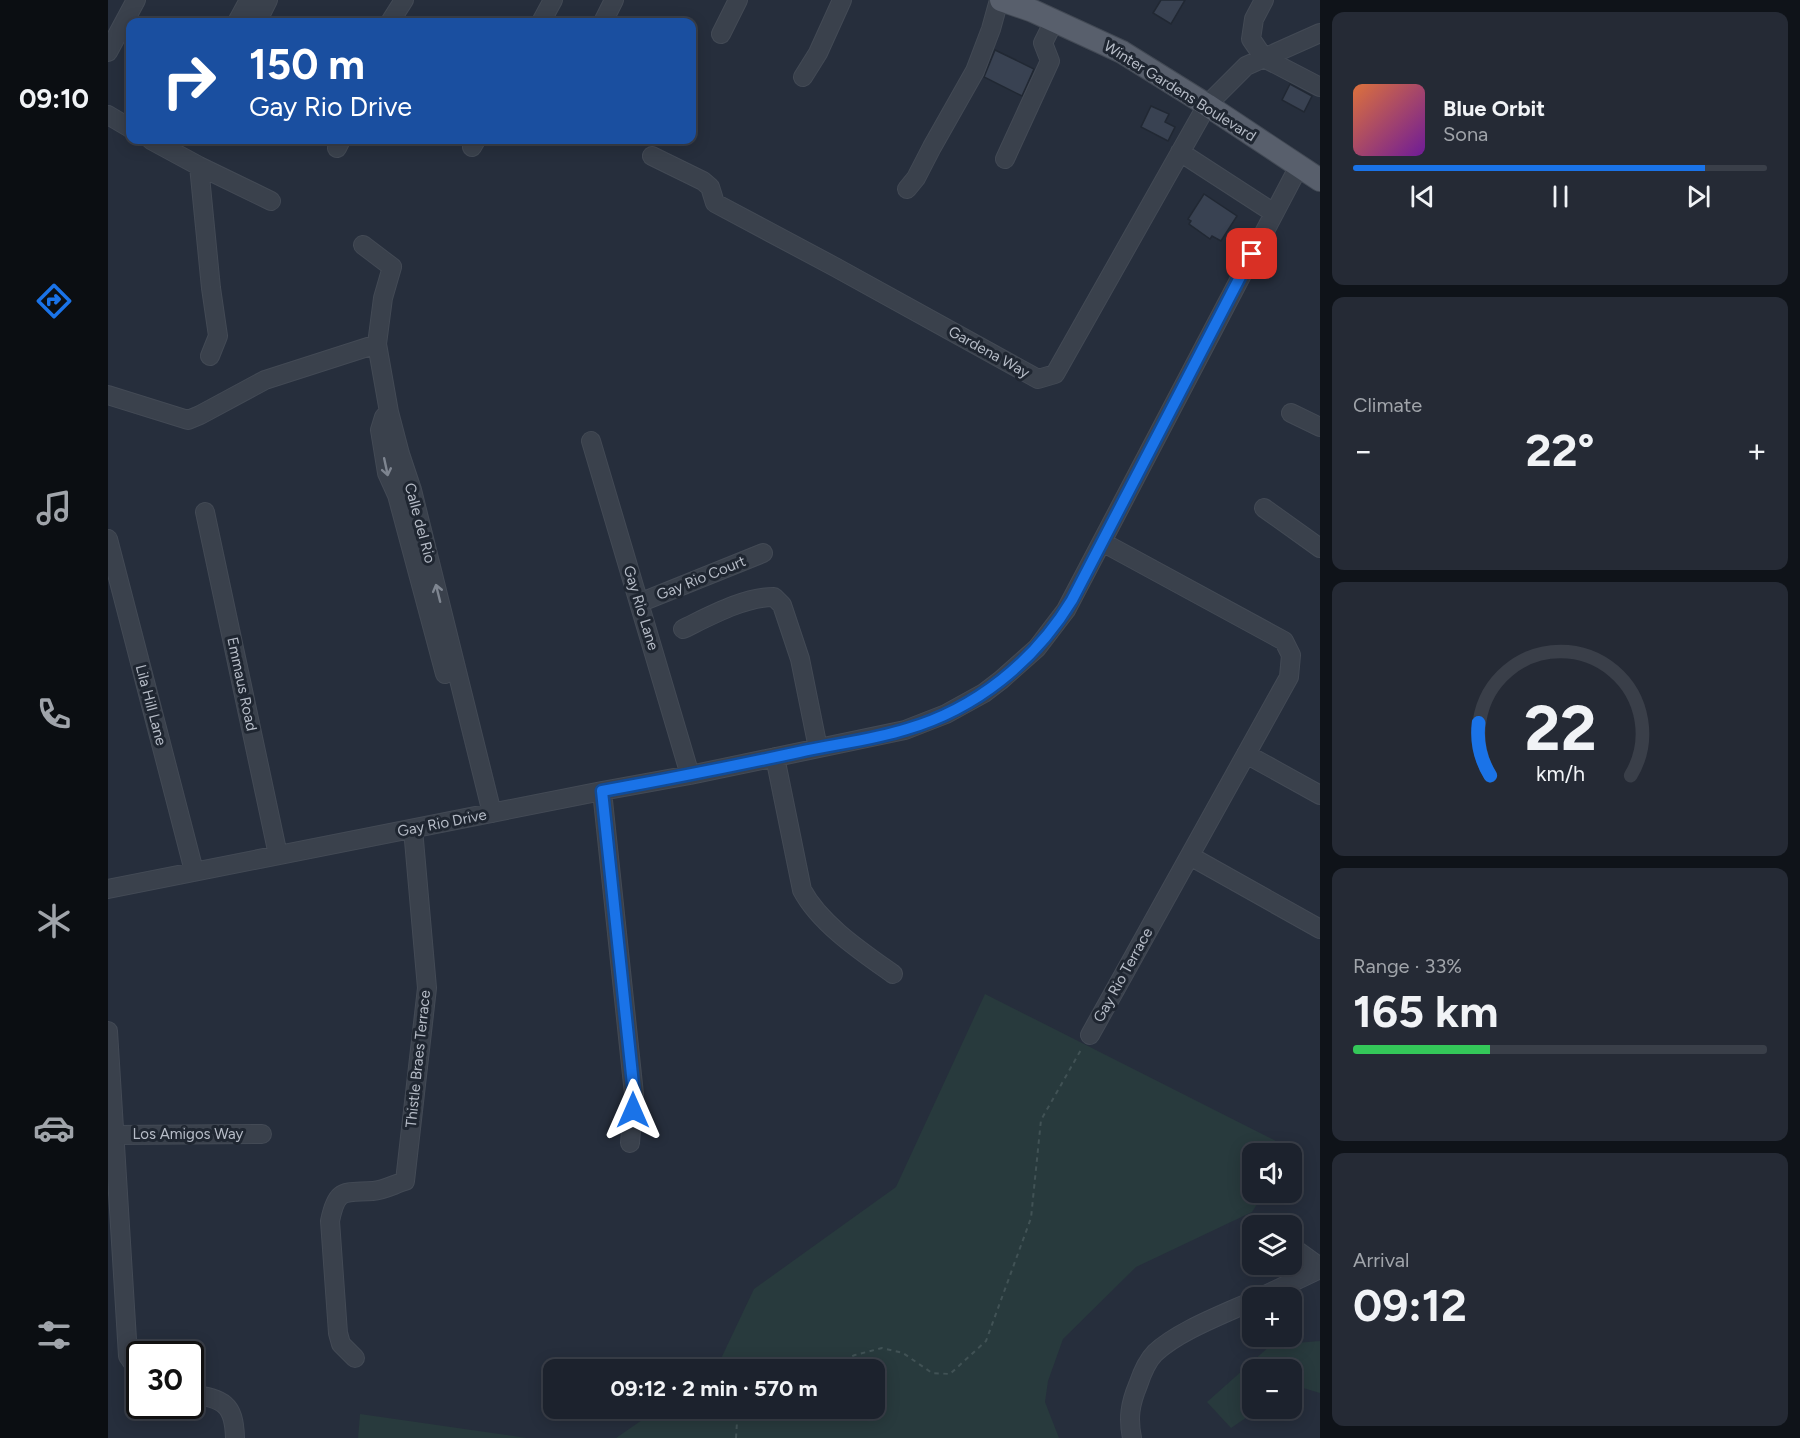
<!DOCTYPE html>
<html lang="en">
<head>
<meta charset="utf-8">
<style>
	body { margin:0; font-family:Figtree,sans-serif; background:#252a35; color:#f1f3f6; height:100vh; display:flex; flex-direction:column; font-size:22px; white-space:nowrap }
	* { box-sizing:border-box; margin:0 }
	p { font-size:20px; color:#a0a4aa }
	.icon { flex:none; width:33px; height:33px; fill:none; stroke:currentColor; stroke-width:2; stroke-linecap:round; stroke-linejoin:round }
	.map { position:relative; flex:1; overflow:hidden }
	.drawer { display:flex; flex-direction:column; gap:12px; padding:12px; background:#0f1319; width:480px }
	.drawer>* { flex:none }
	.banner { position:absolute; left:18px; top:18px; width:570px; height:126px; border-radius:12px; box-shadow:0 3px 15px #0003,0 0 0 2px #3a3f49; background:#1a4fa0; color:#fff; overflow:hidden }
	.controls { position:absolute; left:1134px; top:1143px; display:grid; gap:12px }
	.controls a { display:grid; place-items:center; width:60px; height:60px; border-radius:12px; background:#1c222d; box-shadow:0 3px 15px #0003,0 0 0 2px #3a3f49; font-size:30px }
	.speed { position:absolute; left:18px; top:1341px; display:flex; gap:12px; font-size:30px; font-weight:700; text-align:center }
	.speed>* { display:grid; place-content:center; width:78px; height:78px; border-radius:50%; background:#1c222d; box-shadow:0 3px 15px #0003,0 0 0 2px #3a3f49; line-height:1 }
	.speed .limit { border:3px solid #111; border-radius:9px; background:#fff; color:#111 }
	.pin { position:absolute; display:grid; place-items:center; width:51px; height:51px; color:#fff; margin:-26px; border-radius:12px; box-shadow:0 3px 9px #0006 }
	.me { position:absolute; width:66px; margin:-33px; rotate:0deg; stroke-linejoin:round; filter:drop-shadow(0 0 4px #0008) }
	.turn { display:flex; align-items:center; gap:21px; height:126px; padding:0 24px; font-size:27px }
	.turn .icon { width:78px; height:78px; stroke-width:2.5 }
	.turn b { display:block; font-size:42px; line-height:51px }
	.big { font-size:45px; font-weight:700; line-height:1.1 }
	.drawer .widget { flex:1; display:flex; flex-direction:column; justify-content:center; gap:9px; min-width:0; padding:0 21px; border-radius:12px; background:#252a35 }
	.drawer .dial { align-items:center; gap:0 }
	.dial svg { height:156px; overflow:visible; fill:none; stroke:#3a3f49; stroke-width:7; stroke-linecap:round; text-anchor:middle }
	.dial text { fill:#f1f3f6; stroke:none }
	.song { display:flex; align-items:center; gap:18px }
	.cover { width:72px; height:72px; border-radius:9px; background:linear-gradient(135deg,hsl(20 70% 55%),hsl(280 70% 35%)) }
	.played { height:6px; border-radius:3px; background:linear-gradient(90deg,#1a73e8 85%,#3a3f49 85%) }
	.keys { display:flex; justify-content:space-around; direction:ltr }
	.heat { display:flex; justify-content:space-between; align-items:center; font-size:33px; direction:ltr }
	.charge { height:9px; border-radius:4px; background:linear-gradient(90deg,#34c759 33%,#3a3f49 0) }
	.trip { position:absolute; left:435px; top:1359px; width:342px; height:60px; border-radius:12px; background:#1c222d; box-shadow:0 3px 15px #0003,0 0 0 2px #3a3f49; font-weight:700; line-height:60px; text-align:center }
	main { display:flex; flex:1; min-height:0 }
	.tabs { display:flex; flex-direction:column; width:108px; justify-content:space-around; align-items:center; background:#0b0e12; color:#a0a4aa }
	.tabs .icon { width:42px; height:42px }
	.tabs .active { color:#1a73e8 }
	.tabs b { font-size:27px; color:#f1f3f6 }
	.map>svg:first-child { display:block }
	.green { fill:#283a3d }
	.building { fill:#394252; stroke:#212833; stroke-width:1.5 }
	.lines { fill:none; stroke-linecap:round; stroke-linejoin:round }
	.minor-casing { stroke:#434a55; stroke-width:20 }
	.major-casing { stroke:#434a55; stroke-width:24 }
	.path { stroke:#415255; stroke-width:2; stroke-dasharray:4.5 4.5; stroke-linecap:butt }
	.minor { stroke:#3a414c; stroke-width:18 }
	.major { stroke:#585f6c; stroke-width:22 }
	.oneway { stroke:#7e8590 }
	.route-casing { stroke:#114b97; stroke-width:15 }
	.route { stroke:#1a73e8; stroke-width:10 }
	.labels { text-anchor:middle; stroke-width:6; stroke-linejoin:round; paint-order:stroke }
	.street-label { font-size:15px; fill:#b6bcc7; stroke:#1f2631 }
</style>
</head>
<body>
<main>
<nav class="tabs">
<b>09:10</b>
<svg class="icon active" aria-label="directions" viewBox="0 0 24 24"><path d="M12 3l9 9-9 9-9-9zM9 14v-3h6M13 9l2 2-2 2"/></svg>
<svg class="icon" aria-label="music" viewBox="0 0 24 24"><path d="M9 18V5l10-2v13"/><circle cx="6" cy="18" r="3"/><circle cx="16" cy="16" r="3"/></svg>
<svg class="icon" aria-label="phone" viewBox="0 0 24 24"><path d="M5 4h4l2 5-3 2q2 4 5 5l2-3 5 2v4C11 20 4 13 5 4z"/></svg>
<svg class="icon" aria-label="climate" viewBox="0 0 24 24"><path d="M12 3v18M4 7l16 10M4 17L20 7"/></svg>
<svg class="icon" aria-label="car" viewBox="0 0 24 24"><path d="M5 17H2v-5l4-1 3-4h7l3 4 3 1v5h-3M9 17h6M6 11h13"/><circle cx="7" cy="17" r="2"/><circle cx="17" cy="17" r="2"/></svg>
<svg class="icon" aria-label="filters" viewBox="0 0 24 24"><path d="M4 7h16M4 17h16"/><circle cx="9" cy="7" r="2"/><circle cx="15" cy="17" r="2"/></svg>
</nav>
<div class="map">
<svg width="1212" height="1438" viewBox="0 0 1212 1438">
	<rect width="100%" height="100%" fill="#262e3c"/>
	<path class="green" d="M877 994 1182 1148 1179 1153 1144 1154V1192L1156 1193 1144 1212 1028 1267 955 1339 940 1381 937 1402 951 1438H508L550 1409 766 1408V1370L605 1369 609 1367 646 1289 788 1187Z
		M1212 1341V1393L1185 1385 1184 1386V1370H1144V1408L1151 1409 1123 1428 1099 1402 1163 1345Z
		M252 1414 419 1438H250Z"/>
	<path class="building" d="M1053 0H1077L1063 24 1045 13Z
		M887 50 926 69 914 96 876 77Z
		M1182 84 1204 96 1196 112 1174 100Z
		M1043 106 1061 114 1057 122 1067 127 1060 141 1033 127Z
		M1096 194 1129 216 1113 241 1104 236 1102 239 1081 224 1083 221 1080 219Z"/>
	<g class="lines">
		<g class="minor-casing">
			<path id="minor" d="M1156 0 1146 19 1143 39 1156 58 1212 87
				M129 22 141 0
				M149 22 160 0
				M282 22 296 0
				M433 22 445 0
				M495 22 506 0
				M613 34 630 0
				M0 52 28 0
				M695 77 710 53 734 0
				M0 115 22 128
				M43 140 91 166 163 201
				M364 147 368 140
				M229 148 233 140
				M1072 152 1166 213
				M544 156 595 181 602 187 607 203 727 267 930 379 947 374 1099 105 1138 66 1212 33
				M897 159 942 61 935 43 946 21
				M91 166 103 288 110 336 102 356
				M799 189 808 178 824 147 867 71 883 29 891 0
				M255 245 284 267 275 298 269 344 281 412 292 454 304 490 384 813
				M0 395 80 420 92 415 157 380 269 344
				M281 412 276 417 272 430 279 473 289 495 337 674
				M1183 413 1212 427
				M483 441 582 775
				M1156 508 1212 548
				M97 512 170 855
				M0 539 86 871
				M531 603 655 553
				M575 629C602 616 636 597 666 597L674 605 692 659 710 748
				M1138 754 1212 795
				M667 757 694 890C712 924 754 952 785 974
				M494 791 526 1094 522 1143
				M1082 856 1212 929
				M0 889 494 791 582 775 797 730 838 714 876 693 893 680 929 648 958 610 1191 166
				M0 1031 20 1356 32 1373
				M982 1035 1181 677 1183 655 1176 641 994 542
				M6 1135 154 1134
				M1184 1247 1212 1267
				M1151 1298 1212 1269
				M247 1358 233 1344 230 1333 222 1221C229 1187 236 1193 265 1191 276 1190 287 1184 297 1181L319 988 305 829
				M82 1393C115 1400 126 1402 127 1438
				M1024 1438C1020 1418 1022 1404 1030 1385 1034 1373 1039 1361 1047 1353 1070 1331 1116 1314 1144 1301"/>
		</g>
		<g class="major-casing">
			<path id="major" d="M893 0 925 11 1014 52 1099 105 1212 180"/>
		</g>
		<path class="path" d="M711 1370 747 1355 774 1348 795 1353 824 1373 842 1374 878 1341 923 1218 933 1120 974 1048
			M628 1438 629 1422 640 1408"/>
		<use href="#minor" class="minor"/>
		<use href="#major" class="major"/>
	</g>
	<defs><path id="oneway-shaft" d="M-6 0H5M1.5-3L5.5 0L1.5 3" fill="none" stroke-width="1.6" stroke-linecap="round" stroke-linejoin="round" transform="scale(1.5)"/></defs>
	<g class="oneway">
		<use href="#oneway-shaft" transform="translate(278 467) rotate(78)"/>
		<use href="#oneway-shaft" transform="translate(330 593) rotate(-104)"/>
	</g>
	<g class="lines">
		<g class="route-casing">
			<path id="route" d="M525 1110 526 1094 494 791C560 779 626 766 691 752 727 744 764 740 799 729 868 709 927 661 964 600L1144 254"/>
		</g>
		<use href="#route" class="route"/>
	</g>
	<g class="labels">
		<g class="street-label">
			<text transform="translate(1072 91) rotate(32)" y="5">Winter Gardens Boulevard</text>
			<text transform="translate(881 352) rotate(29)" y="5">Gardena Way</text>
			<text transform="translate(312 523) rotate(75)" y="5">Calle del Rio</text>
			<text transform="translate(593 578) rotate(-22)" y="5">Gay Rio Court</text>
			<text transform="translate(533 608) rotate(73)" y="5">Gay Rio Lane</text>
			<text transform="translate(134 684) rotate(78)" y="5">Emmaus Road</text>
			<text transform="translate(43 705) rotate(75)" y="5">Lila Hill Lane</text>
			<text transform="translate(334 823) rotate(-11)" y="5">Gay Rio Drive</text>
			<text transform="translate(1015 975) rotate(-61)" y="5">Gay Rio Terrace</text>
			<text transform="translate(310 1059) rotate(-84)" y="5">Thistle Braes Terrace</text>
			<text x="80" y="1139">Los Amigos Way</text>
		</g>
	</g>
</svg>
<div class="controls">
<a><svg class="icon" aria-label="sound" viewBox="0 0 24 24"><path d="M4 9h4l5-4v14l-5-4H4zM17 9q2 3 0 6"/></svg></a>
<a><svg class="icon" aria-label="layers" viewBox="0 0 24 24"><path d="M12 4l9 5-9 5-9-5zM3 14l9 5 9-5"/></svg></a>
<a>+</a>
<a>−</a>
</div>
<div class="speed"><div class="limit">30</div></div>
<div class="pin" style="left:1144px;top:254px;background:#d93025"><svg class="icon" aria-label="arrive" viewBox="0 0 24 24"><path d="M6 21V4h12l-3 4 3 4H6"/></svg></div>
<svg class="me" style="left:525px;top:1110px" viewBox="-20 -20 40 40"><path d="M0-17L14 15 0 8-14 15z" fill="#1a73e8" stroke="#fff" stroke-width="4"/></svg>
<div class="trip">09:12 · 2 min · 570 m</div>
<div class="banner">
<div class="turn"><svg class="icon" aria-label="right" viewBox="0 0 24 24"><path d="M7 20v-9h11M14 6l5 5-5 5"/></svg><div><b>150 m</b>Gay Rio Drive</div></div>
</div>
</div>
<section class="drawer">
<div class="widget">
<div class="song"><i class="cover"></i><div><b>Blue Orbit</b><p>Sona</p></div></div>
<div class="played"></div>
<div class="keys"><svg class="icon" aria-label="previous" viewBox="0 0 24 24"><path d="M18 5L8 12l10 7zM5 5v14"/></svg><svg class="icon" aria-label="pause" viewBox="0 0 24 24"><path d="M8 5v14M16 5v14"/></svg><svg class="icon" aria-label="next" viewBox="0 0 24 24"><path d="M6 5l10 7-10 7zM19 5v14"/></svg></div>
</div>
<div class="widget"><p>Climate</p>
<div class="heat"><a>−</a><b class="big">22°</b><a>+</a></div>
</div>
<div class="widget dial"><svg viewBox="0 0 100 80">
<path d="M14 69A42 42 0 1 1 86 69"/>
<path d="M14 69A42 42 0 0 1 8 42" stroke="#1a73e8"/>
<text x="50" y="56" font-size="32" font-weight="700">22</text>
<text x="50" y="72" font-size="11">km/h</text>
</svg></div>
<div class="widget"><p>Range · 33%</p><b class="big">165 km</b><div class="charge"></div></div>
<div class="widget"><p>Arrival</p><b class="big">09:12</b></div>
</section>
</main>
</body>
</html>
